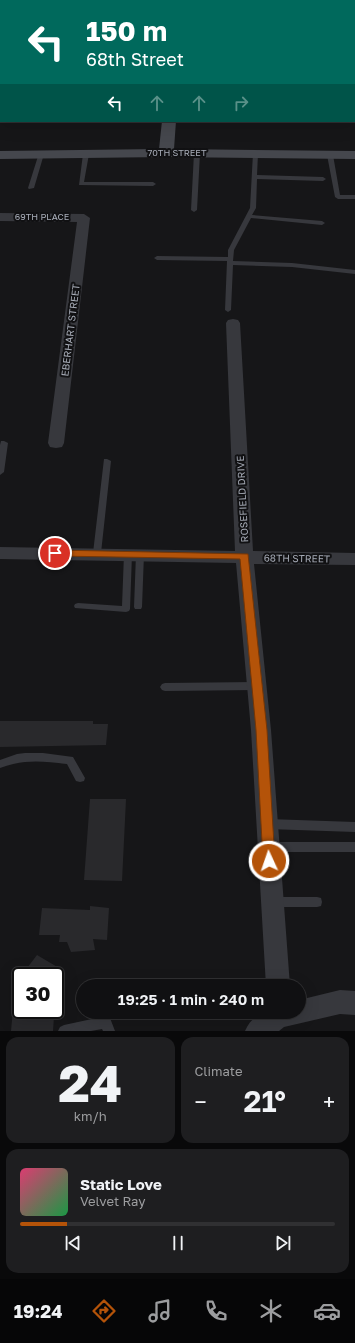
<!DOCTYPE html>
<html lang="en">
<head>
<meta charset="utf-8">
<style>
	body { margin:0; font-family:"Golos Text",sans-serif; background:#1e1e20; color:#f1f3f6; height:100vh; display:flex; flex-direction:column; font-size:15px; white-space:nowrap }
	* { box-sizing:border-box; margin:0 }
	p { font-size:13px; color:#9c9d9f }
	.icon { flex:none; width:22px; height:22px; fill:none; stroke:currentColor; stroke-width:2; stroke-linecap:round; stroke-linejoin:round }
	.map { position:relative; height:1031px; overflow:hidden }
	.sheet { display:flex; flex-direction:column; gap:6px; padding:6px; background:#09090a; flex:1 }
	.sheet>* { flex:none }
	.top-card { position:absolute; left:0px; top:0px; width:355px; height:122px; box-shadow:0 4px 16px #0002,0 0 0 1px #303032; background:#00695c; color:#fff; overflow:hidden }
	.speed { position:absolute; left:12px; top:967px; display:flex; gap:8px; font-size:20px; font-weight:700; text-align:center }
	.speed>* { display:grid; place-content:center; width:52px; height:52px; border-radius:50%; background:#101012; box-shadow:0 4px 16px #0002,0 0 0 1px #303032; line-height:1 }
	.speed .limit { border:2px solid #111; border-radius:6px; background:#fff; color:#111 }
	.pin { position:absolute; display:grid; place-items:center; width:34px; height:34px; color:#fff; margin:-17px; border:2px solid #fff; border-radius:50%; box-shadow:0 1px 4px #0007 }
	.me { position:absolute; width:44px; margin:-22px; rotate:357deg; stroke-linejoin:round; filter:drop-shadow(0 0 3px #0008) }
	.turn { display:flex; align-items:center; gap:14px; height:84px; padding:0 20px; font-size:18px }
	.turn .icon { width:52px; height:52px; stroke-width:2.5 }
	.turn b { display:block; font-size:28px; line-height:34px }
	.lanes { display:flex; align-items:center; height:38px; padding:0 20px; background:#0003; justify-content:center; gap:20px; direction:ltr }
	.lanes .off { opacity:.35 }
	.big { font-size:30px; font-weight:600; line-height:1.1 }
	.sheet .tile { flex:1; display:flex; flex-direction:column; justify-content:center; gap:6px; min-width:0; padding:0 14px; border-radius:12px; background:#1e1e20 }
	.sheet .dial { align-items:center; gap:0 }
	.dial b { font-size:52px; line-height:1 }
	.song { display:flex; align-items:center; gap:12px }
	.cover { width:48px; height:48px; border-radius:6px; background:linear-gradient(135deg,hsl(340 70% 55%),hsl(140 70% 35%)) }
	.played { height:4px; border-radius:2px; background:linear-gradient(90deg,#b45309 15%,#303032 15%) }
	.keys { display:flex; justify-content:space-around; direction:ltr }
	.heat { display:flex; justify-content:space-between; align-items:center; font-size:22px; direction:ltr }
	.sheet .tiles { flex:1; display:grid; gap:6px; grid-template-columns:1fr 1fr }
	.tile:last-child { grid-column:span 2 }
	.trip { position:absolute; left:76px; top:979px; width:230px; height:40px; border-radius:20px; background:#101012; box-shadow:0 4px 16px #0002,0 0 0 1px #303032; font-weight:600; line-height:40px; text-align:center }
	.dock { display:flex; height:64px; justify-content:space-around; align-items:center; background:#060607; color:#9c9d9f }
	.dock .icon { width:28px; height:28px }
	.dock .active { color:#b45309 }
	.dock b { font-size:18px; color:#f1f3f6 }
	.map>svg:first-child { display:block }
	.building { fill:#29292c }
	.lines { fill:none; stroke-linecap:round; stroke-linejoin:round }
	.lane { fill:#37383d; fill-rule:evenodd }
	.street { fill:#37383d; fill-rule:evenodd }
	.secondary { fill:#45474d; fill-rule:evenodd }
	.route { fill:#b45309; stroke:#753606 }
	.labels { text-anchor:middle; stroke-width:4; stroke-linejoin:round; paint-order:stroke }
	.far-street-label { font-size:9px; fill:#a8adb8; stroke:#111113 }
	.street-label { font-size:10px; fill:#a8adb8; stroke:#111113 }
</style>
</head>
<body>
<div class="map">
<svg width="355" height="1031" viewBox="0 0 355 1031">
	<rect width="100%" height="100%" fill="#161618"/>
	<path class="building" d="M0 721H93V724H108L106 745 0 747Z
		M90 799H126L122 881 84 880Z
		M90 906 109 908 107 940 93 939 95 950 71 952 67 942H59L60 935H39L42 908 90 910Z
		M37 955 59 968 56 976H21Z
		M13 1010H44L43 1016H54L53 1031H11Z"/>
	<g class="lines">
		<path class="lane" d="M0 117H1V121H0Z
			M197 151 200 153 197 210 194 212 191 210 194 153Z
			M86 152 89 154 84 182H153L156 184 153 186 79 185 83 154Z
			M39 153 44 154 34 188 29 189 28 188Z
			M253 153 258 154 257 175 323 177 326 179 323 181 257 179 256 208 252 215 322 221 325 223 322 225 251 218 234 250 233 261 292 263 355 270V274L292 267 233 265 231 310 228 312 225 310 227 261 157 260 154 258 157 256 228 257V250L250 208Z
			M330 153 333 155 340 195H355V199H338L335 197 327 155Z
			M1 441H4L8 443 4 472 0 475V445Z
			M104 459H107L111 461 101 553 97 556 93 553Z
			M128 551 132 554 130 609 129 611 126 612 75 608 74 606 75 604 78 603 122 606 124 554Z
			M140 551 144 554 142 607 141 609H135L134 607 136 554Z
			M257 682 260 683 262 686 260 689 257 690 165 691 162 690 160 687 162 684 165 683Z
			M25 753H43L73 757 85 778 84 781 80 782 76 781 67 764C41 761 25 759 0 768V760L17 754Z
			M268 819 355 822V832L268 829 264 827 263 824 264 821Z
			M269 842H355V852H269L265 850 264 847 265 844Z
			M273 897H317L321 898 322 902 321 906 317 907H273L269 906 268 902 269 898Z
			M106 1016 110 1018 115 1031H103L102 1029 91 1031H58L60 1027 64 1025Z"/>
		<path class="street" d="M354 2 355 3V13L354 12Z
			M0 27H1V33H0Z
			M354 34H355V40H354Z
			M0 85H1V91H0Z
			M354 93H355V100H354Z
			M0 213 84 214 90 218 64 443 62 447 56 448 50 447 48 443 77 222 0 221Z
			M233 319 238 320 240 323 253 551 355 553V565L254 564 271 730 290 986H266L251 730 236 563 0 559V547L235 551 226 323 228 320Z
			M340 990 355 991V1015L340 1014 284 1027 279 1031H245C255 1007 277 1012 299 1012V1000Z"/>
		<path class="secondary" d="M171 0H183L170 1Z
			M162 121H176L174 149 355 151V159L166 157 0 159V151L159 149Z"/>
	</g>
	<path class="route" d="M55 550 248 554 267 730 275 861 274 864 269 866 265 864 263 861 256 730 240 559 55 556 50 553Z"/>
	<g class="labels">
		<g class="far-street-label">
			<text x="177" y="156">70TH STREET</text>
			<text x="42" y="220">69TH PLACE</text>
		</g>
		<g class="street-label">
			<text transform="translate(70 330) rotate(-83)" y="4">EBERHART STREET</text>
			<text transform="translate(242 499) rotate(-93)" y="4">ROSEFIELD DRIVE</text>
			<text transform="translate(297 558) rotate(1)" y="4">68TH STREET</text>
		</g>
	</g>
</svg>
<div class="speed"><div class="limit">30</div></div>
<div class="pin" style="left:55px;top:553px;background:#d93025"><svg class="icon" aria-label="arrive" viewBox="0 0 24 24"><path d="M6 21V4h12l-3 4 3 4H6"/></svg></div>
<svg class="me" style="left:269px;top:861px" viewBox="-20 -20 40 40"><circle r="17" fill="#b45309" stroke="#fff" stroke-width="3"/><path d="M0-11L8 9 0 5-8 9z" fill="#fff"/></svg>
<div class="trip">19:25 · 1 min · 240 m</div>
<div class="top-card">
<div class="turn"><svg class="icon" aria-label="left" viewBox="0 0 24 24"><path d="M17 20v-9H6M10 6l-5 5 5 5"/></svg><div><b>150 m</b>68th Street</div></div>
<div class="lanes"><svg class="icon" aria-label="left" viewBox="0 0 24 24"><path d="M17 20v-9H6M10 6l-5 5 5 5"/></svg><svg class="icon off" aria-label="ahead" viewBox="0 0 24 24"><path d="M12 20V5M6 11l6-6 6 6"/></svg><svg class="icon off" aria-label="ahead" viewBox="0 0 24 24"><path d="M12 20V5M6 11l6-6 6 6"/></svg><svg class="icon off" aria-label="right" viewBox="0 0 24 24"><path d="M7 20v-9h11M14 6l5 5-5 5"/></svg></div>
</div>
</div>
<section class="sheet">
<div class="tiles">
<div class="tile dial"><b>24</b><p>km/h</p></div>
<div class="tile"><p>Climate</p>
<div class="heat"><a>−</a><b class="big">21°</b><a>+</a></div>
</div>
<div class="tile">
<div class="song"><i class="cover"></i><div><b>Static Love</b><p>Velvet Ray</p></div></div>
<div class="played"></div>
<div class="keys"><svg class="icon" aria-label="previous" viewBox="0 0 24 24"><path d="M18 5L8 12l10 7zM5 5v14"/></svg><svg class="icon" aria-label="pause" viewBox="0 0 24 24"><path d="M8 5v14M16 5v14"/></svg><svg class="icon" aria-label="next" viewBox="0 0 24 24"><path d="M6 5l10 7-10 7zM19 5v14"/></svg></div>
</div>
</div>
</section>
<nav class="dock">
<b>19:24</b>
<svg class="icon active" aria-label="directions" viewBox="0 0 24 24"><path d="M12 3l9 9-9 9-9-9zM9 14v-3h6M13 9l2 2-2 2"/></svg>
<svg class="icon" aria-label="music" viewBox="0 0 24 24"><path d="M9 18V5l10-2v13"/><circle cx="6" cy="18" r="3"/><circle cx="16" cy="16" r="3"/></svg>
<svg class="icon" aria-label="phone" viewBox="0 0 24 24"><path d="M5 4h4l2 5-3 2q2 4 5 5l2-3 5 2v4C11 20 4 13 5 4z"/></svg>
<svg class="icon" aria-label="climate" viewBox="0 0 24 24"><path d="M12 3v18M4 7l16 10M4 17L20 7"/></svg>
<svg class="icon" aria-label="car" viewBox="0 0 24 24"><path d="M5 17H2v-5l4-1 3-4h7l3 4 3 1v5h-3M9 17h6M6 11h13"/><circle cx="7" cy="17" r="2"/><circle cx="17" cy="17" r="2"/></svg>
</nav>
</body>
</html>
